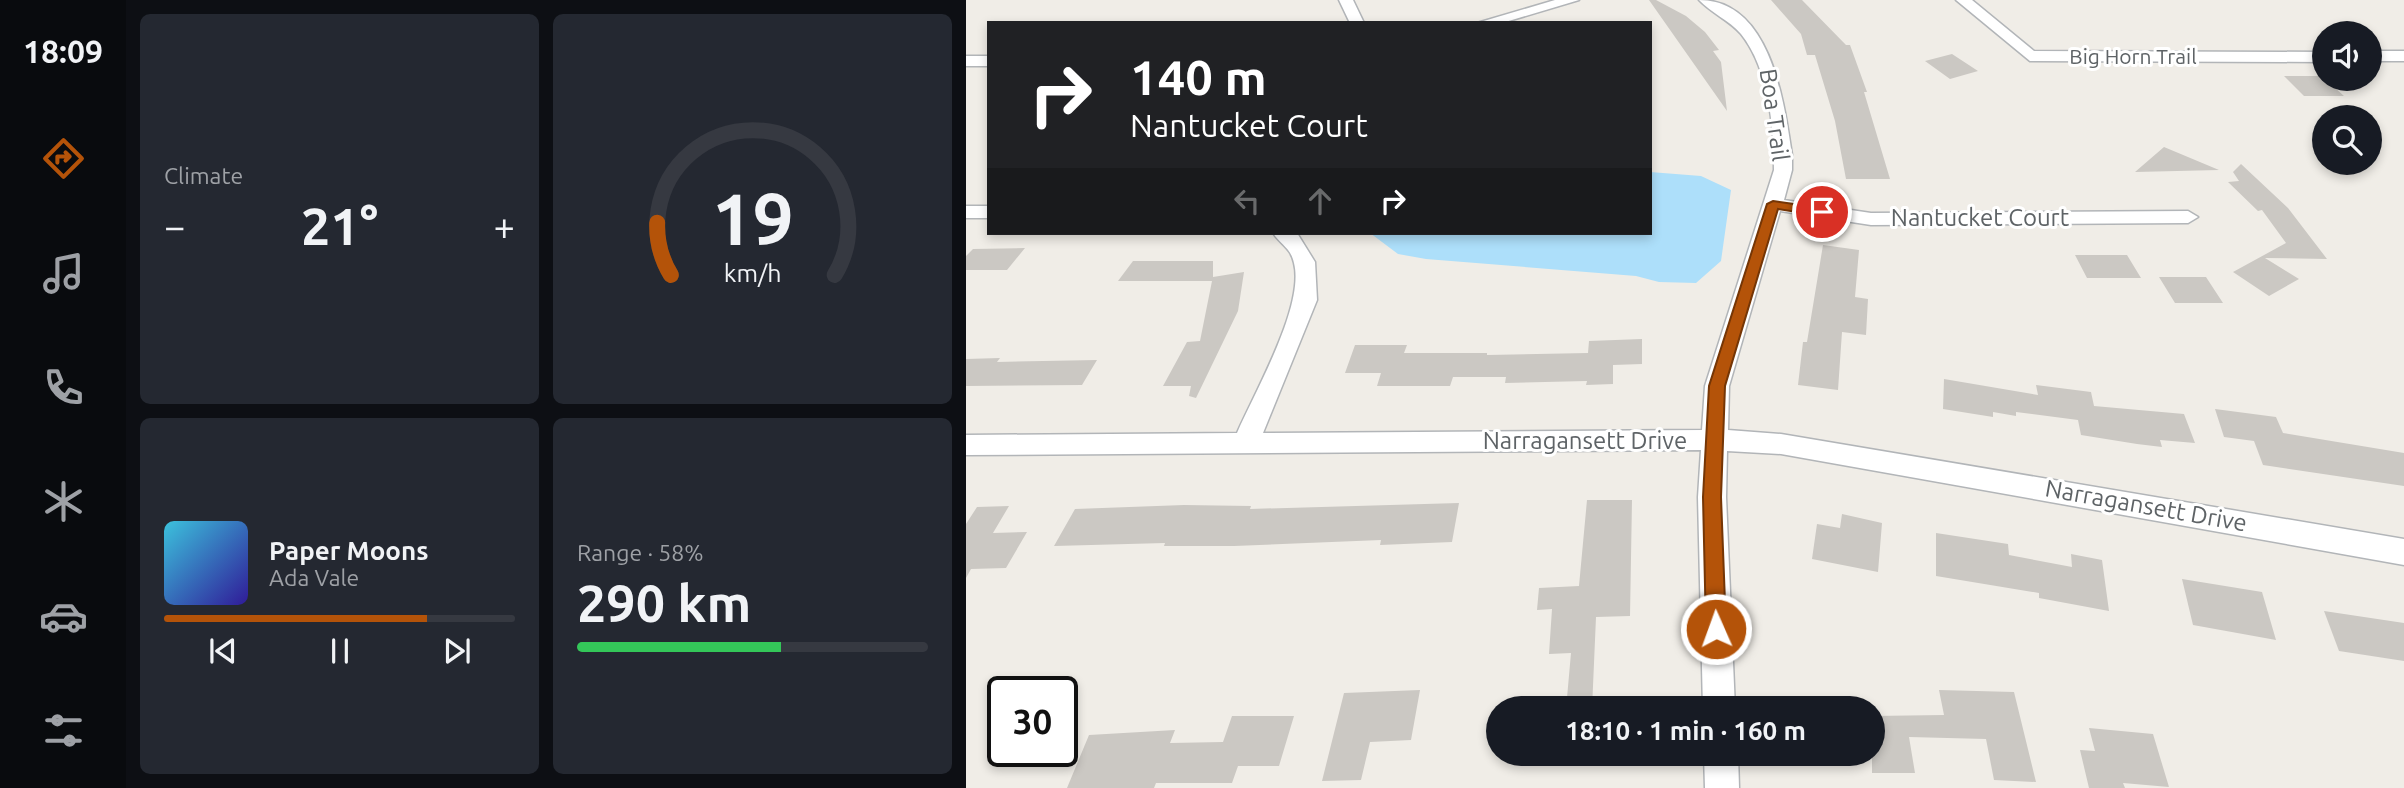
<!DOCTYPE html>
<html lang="en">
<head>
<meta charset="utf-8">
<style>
	body { margin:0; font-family:Ubuntu,sans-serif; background:#242831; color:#f1f3f6; height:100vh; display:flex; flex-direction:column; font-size:26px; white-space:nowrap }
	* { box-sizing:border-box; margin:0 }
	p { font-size:23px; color:#9ea1a6 }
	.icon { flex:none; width:38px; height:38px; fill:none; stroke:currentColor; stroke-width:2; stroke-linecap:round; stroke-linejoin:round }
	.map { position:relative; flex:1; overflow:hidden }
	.drawer { display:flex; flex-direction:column; gap:14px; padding:14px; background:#0d0f14; width:840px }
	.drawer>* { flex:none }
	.guide { position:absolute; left:21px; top:21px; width:665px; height:214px; border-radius:0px; box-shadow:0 4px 10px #0003; background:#202124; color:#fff; overflow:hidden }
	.buttons { position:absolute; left:1346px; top:21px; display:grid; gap:14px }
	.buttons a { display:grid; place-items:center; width:70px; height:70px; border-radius:50%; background:#171b24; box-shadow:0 4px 10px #0003; font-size:35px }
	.speed { position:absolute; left:21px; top:676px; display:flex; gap:14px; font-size:35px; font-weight:700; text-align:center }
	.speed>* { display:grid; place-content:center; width:91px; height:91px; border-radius:50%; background:#171b24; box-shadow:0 4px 10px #0003; line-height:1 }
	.speed .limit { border:4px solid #111; border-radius:10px; background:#fff; color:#111 }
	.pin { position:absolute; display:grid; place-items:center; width:60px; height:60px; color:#fff; margin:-30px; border:4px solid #fff; border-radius:50%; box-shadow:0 2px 7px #0007 }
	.me { position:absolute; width:77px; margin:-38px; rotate:358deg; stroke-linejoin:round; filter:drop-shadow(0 0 5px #0008) }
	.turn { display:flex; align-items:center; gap:24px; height:147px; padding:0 28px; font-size:32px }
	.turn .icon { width:91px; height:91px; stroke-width:2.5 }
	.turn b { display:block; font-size:49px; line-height:60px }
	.lanes { display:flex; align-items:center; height:66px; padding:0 28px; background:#0003; justify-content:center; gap:35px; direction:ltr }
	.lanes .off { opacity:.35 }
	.big { font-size:52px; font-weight:600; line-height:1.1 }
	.drawer .widget { flex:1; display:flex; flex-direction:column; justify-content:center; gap:10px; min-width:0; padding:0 24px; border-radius:10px; background:#242831 }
	.drawer .dial { align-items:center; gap:0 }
	.dial svg { height:182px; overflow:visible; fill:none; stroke:#363941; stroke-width:7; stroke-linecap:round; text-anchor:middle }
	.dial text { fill:#f1f3f6; stroke:none }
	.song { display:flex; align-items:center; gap:21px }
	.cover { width:84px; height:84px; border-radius:10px; background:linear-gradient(135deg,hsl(190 70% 55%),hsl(250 70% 35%)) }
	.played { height:7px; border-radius:4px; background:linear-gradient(90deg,#b45309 75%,#363941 75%) }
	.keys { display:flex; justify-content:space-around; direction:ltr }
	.heat { display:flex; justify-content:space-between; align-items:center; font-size:38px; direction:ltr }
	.charge { height:10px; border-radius:5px; background:linear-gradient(90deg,#34c759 58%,#363941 0) }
	.drawer .tiles { flex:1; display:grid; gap:14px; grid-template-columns:repeat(2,1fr) }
	.trip { position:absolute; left:520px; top:696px; width:399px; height:70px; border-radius:35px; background:#171b24; box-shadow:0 4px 10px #0003; font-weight:600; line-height:70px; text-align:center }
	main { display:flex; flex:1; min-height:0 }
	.menu { display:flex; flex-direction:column; width:126px; justify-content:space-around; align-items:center; background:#090b0e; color:#9ea1a6 }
	.menu .icon { width:49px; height:49px }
	.menu .selected { color:#b45309 }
	.menu b { font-size:32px; color:#f1f3f6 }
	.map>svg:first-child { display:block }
	.water { fill:#addffa }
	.building { fill:#cbc8c3 }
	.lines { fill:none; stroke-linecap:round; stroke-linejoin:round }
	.street-casing { stroke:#b2b5b8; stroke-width:3 }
	.street { fill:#fff; fill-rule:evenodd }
	.route { fill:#b45309; stroke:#753606; stroke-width:2 }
	.labels { text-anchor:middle; stroke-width:6; stroke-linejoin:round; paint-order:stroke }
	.far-street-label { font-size:21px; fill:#5e6366; stroke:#fff }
	.street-label { font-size:24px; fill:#5e6366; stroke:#fff }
</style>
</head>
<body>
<main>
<nav class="menu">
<b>18:09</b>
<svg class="icon selected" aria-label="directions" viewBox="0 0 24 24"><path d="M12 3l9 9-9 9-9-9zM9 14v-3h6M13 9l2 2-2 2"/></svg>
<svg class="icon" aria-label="music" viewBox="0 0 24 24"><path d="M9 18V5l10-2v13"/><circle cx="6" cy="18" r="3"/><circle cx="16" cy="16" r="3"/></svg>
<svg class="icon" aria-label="phone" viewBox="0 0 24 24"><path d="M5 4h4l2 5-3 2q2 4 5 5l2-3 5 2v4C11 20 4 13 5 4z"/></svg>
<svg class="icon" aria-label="climate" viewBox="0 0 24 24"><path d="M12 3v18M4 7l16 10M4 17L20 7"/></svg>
<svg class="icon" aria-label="car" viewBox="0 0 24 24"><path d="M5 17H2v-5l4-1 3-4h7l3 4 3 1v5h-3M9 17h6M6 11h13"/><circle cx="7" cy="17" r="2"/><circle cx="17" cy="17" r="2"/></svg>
<svg class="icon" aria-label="filters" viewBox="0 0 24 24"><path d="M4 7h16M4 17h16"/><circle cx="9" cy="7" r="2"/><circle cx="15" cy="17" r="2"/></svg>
</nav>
<section class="drawer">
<div class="tiles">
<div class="widget"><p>Climate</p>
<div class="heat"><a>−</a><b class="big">21°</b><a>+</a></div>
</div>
<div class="widget dial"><svg viewBox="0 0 100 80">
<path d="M14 69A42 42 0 1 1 86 69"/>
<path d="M14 69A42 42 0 0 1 8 46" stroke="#b45309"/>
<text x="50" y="56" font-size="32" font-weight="700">19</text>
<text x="50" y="72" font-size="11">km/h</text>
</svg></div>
<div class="widget">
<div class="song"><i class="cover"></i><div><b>Paper Moons</b><p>Ada Vale</p></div></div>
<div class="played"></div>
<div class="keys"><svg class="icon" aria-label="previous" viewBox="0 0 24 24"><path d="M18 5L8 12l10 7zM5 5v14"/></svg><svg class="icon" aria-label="pause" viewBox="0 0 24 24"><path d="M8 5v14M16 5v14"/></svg><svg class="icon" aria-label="next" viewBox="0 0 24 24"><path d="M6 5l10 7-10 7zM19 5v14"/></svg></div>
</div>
<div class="widget"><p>Range · 58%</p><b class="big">290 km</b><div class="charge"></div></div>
</div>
</section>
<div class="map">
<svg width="1438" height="788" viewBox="0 0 1438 788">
	<rect width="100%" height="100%" fill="#f0ede7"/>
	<path class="water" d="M684 172 735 176 765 190 755 261 730 283 693 282 670 276 460 259 432 254 404 233H684Z"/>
	<path class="building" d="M683 0H690L720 16 739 32 753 50 747 51 755 62 761 111Z
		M805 0H836L880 45H884L901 92H898L924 179H880L869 121 849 55H841L835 34Z
		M986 54 1012 71 984 79 959 61Z
		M1318 76H1356L1378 96H1338Z
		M1198 147 1253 170 1169 172Z
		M1275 164 1322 208 1361 259 1299 258 1333 279 1303 296 1267 272 1320 243 1296 210 1292 211 1262 182 1273 181 1267 172Z
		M857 245 893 250 889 297 902 299 900 335 876 332 872 390 832 385 837 342H841Z
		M59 248 41 270H0V256L7 249Z
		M1109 255H1161L1175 278H1121Z
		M167 261H247V277L278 272 272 311 230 398 223 396 225 386H197L221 342 234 341 246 281H152Z
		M1193 277H1240L1257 303H1209Z
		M676 339V364L647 365V384L620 385 621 381 539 383 540 377H487L484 386H411L415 373H379L389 345H441L438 353H521V355L622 353 623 341Z
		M34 358 31 362 131 360 116 385 0 386V359Z
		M978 379 1072 395 1070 385 1125 392 1128 406 1218 414 1229 443 1194 440 1196 447 1171 444 1115 435 1112 420 1050 412V416L1027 412V417L977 409Z
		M1249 409 1310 417 1317 433 1438 453V486L1297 465 1288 441 1258 437Z
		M621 500H666L664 616 630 617 626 709H600L605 653 583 654 586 609 571 610 573 588 613 586Z
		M493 503 486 542 414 545 415 540 268 546H198L199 543 88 546 109 509 218 505 285 506 284 509Z
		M43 506 27 533 61 532 40 568 5 569 0 578V524L11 507Z
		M876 514 916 523 912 572 846 559 851 524 874 528Z
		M970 533 1042 544 1043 555 1106 567 1105 554 1136 560 1143 611 1073 598V593L970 576Z
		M1216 579 1296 592 1310 640 1227 625Z
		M1358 611 1438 623V661L1373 651Z
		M454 690 445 740 404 742 395 780 356 781 378 693Z
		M973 690 1048 692 1070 782 1028 780 1020 739 943 737 949 773H906V716L978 715Z
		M266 716H328L313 766H272L266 783H190L188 788H101L123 735 209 730 204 743 257 742Z
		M1123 728 1187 734 1203 787 1157 783 1159 788H1123L1114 750 1129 751Z"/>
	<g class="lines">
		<g class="street-casing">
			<path id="street" d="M373 0H387L398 23H384Z
				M589 0H613L536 23H511Z
				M733 0C805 0 818 102 826 155V170L818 200 905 213 1222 211 1232 217 1222 223 905 225 814 211 763 386 762 430 815 434 1438 539V565L815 454 761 451 760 497 769 709H737L732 497 735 450 0 455V435L271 433C289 392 339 305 328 263 325 248 314 244 307 233H331L349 262 351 300 297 433 736 430 739 386 808 170C808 127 803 69 775 34 763 20 745 13 733 0Z
				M990 0H1006L1068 51 1358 52V62L1064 61Z
				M1404 51H1438V61H1404Z
				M0 56H23V66H0Z
				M0 206H23V218H0Z
				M738 754H772L773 788H739Z"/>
		</g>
		<use href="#street" class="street"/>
	</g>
	<path class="route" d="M807 201 856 208 862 212 856 216 812 209 759 386 755 497 760 629 757 636 750 639 743 636 740 629 737 497 743 386 801 204Z"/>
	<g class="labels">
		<g class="far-street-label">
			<text x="1167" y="64">Big Horn Trail</text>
		</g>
		<g class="street-label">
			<text transform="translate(808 115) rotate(82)" y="8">Boa Trail</text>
			<text x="1014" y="226">Nantucket Court</text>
			<text x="619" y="449">Narragansett Drive</text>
			<text transform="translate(1180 506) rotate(10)" y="8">Narragansett Drive</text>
		</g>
	</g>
</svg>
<div class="buttons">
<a><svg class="icon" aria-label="sound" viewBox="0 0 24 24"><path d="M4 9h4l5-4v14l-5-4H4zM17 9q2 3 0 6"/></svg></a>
<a><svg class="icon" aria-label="search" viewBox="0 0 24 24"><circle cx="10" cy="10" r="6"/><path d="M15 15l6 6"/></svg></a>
</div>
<div class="speed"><div class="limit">30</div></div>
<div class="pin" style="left:856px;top:212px;background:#d93025"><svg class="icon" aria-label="arrive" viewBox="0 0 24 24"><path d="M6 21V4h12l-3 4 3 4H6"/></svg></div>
<svg class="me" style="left:750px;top:629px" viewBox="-20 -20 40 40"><circle r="17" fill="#b45309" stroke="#fff" stroke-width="3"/><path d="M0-11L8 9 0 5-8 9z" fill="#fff"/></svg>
<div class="trip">18:10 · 1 min · 160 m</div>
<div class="guide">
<div class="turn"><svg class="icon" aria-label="right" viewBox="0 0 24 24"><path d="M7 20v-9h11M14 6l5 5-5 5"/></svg><div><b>140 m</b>Nantucket Court</div></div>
<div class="lanes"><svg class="icon off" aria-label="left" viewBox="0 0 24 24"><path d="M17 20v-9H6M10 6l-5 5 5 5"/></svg><svg class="icon off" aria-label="ahead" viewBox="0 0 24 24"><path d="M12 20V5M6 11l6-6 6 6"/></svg><svg class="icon" aria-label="right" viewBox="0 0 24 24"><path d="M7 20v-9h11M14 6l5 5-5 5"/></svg></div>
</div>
</div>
</main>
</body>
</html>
